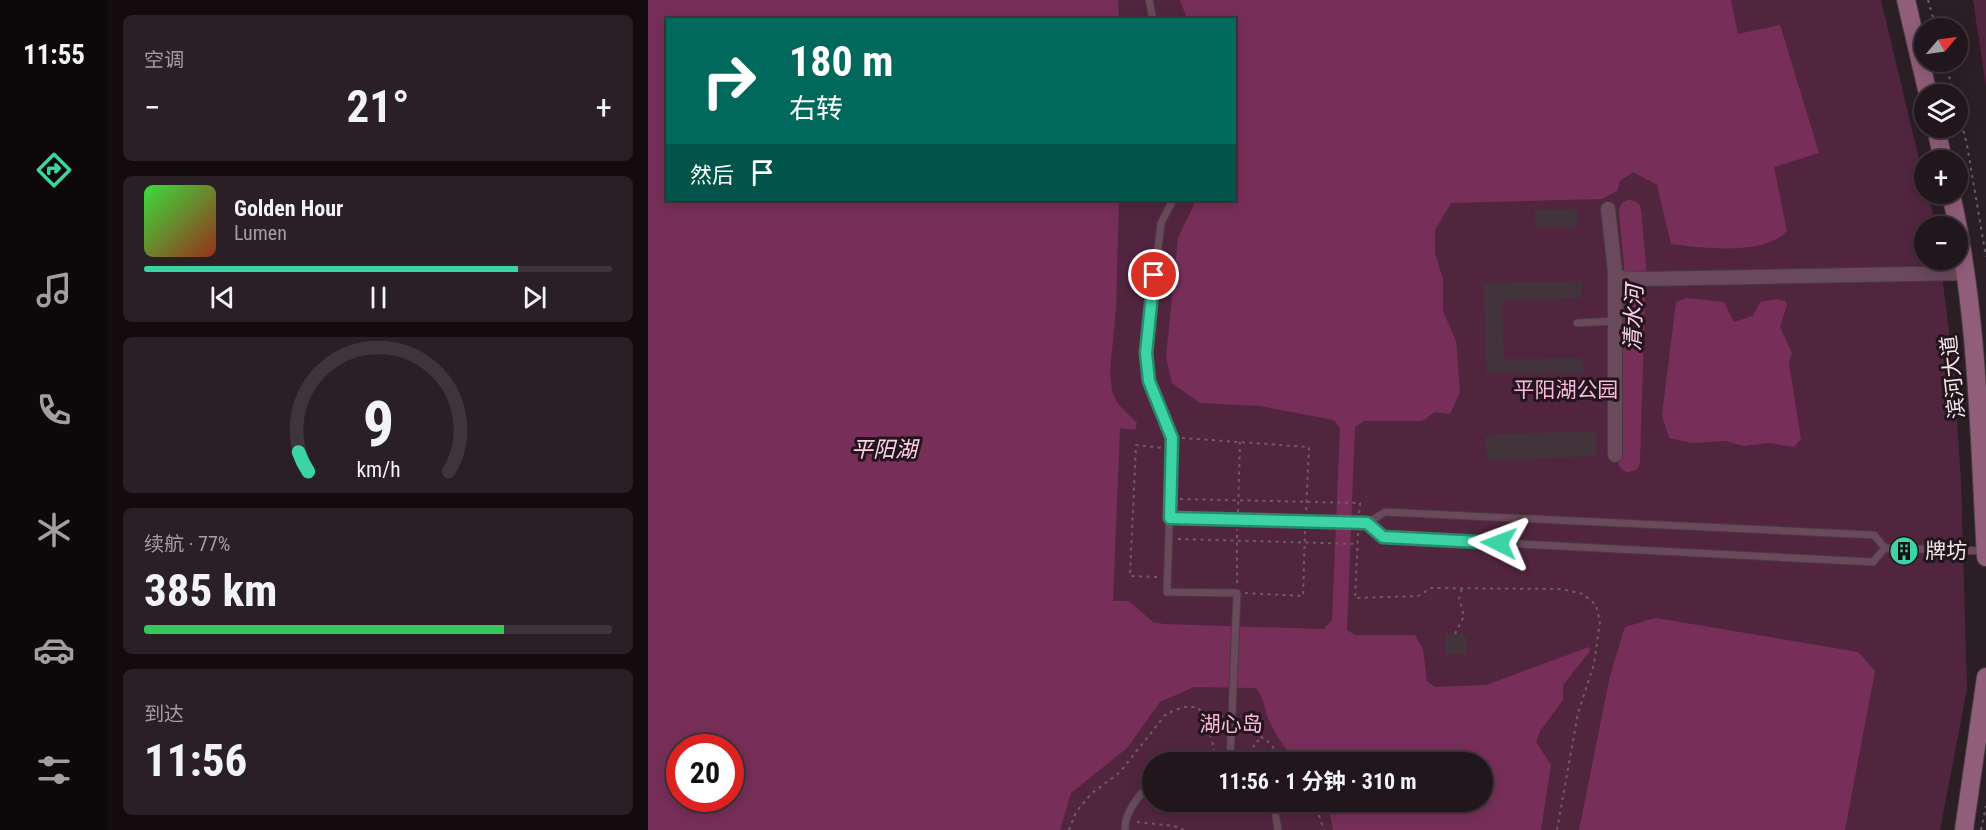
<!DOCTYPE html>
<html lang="zh">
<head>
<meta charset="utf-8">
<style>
	body { margin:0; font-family:"Roboto Condensed","Noto Sans SC",sans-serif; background:#291f25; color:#f1f3f6; height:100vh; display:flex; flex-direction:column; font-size:22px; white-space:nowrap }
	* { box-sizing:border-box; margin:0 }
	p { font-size:20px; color:#a29fa3 }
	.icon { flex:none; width:33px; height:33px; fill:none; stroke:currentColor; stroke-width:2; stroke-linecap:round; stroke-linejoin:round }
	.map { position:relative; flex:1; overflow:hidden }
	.drawer { display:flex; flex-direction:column; gap:15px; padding:15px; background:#120c0f; width:540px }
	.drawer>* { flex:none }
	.hud { position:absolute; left:18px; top:18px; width:570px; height:183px; border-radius:0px; box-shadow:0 3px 15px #0003,0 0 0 2px #3e353b; background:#00695c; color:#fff; overflow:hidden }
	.needle { width:39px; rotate:61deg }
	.tools { position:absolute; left:1266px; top:18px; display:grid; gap:12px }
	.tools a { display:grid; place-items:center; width:54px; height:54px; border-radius:50%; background:#21161c; box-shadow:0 3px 15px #0003,0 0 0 2px #3e353b; font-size:30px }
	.speed { position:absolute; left:18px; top:734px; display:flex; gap:12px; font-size:30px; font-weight:700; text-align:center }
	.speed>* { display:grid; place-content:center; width:78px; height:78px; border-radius:50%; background:#21161c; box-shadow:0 3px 15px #0003,0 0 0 2px #3e353b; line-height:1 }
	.speed .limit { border:9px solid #d22; background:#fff; color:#111 }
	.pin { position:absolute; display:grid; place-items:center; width:51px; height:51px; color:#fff; margin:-26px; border:3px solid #fff; border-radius:50%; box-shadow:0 2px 6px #0007 }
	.me { position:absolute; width:66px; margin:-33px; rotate:273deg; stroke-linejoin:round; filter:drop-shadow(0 0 4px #0008) }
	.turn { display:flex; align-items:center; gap:21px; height:126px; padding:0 24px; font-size:27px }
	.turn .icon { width:78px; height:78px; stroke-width:2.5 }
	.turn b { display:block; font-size:42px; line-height:51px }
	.then { display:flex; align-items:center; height:57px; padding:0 24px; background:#0003; gap:12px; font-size:22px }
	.big { font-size:45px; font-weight:700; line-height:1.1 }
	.drawer .card { flex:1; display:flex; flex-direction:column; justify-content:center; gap:9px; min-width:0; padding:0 21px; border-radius:9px; background:#291f25 }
	.drawer .dial { align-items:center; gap:0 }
	.dial svg { height:156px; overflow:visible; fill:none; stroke:#3e353b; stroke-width:7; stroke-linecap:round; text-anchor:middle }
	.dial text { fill:#f1f3f6; stroke:none }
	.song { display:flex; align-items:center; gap:18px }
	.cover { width:72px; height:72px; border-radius:9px; background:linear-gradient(135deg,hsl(120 70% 55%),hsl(10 70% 35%)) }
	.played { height:6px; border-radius:3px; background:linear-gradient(90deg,#3cd4a4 80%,#3e353b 80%) }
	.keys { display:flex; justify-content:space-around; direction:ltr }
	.heat { display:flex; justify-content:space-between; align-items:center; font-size:33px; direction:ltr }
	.charge { height:9px; border-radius:4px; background:linear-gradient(90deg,#34c759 77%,#3e353b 0) }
	.trip { position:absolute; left:494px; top:752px; width:351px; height:60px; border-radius:30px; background:#21161c; box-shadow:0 3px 15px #0003,0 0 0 2px #3e353b; font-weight:700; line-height:60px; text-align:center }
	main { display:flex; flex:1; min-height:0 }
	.tab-bar { display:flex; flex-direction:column; width:108px; justify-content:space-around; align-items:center; background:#0d090b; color:#a29fa3 }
	.tab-bar .icon { width:42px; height:42px }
	.tab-bar .selected { color:#3cd4a4 }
	.tab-bar b { font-size:27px; color:#f1f3f6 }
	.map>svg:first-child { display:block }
	.green { fill:#52253f; fill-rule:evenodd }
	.water { fill:#772f59; fill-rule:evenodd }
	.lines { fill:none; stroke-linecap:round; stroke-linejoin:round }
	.river { stroke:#772f59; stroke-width:22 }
	.building { fill:#43343c }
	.service-casing { stroke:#483a41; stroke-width:9 }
	.minor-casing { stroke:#483a41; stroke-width:16 }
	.secondary-casing { stroke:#483a41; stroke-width:20 }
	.path { stroke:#6b5e64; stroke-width:2; stroke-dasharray:3 4.5; stroke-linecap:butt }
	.service { stroke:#6a495a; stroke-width:7 }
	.minor { stroke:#6a495a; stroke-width:14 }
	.secondary { stroke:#915e79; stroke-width:18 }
	.route-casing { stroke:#278a6b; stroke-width:15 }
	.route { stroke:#3cd4a4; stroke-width:10 }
	.labels { text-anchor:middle; stroke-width:6; stroke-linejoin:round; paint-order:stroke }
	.street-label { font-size:21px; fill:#f3e9ed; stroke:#22151c }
	.park-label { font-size:21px; fill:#fab9da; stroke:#22151c }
	.poi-label { font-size:21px; fill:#f3e9ed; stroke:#22151c; text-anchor:start }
	.water-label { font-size:22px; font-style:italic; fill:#fed1e7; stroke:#22151c }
</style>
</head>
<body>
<main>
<nav class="tab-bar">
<b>11:55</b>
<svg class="icon selected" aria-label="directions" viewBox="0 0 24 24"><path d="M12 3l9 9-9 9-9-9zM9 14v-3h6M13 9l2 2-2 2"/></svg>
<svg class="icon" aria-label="music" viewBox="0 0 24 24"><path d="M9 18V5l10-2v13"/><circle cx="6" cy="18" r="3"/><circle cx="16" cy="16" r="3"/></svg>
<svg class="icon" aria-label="phone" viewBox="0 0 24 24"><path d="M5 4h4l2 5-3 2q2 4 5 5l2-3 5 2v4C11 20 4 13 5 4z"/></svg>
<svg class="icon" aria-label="climate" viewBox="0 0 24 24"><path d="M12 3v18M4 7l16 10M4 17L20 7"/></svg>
<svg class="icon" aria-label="car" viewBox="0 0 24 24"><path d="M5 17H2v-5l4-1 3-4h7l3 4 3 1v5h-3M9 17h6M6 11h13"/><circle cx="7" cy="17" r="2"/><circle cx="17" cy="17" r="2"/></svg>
<svg class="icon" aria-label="filters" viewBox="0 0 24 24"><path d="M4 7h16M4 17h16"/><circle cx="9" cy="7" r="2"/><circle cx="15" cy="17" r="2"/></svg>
</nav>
<section class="drawer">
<div class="card"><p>空调</p>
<div class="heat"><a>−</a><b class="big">21°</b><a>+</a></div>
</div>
<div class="card">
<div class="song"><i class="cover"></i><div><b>Golden Hour</b><p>Lumen</p></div></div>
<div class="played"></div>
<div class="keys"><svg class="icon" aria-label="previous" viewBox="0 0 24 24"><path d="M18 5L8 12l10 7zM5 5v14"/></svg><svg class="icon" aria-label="pause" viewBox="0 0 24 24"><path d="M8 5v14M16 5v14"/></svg><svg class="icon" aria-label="next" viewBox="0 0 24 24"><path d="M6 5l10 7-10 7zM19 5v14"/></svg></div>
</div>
<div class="card dial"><svg viewBox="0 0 100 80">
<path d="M14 69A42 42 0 1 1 86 69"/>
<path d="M14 69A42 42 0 0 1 9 59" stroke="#3cd4a4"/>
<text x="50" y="56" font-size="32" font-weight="700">9</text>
<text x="50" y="72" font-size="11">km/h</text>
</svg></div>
<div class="card"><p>续航 · 77%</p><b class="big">385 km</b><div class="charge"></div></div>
<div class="card"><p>到达</p><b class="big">11:56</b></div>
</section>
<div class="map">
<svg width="1338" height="830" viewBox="0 0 1338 830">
	<rect width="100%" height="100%" fill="#2c1e25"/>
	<path class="green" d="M0 0H1233L1276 180V194H1280L1288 226H1276V260H1292L1306 372 1313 481 1319 689 1292 830H0ZM20 20H586V200H20ZM32 747H82V798H32ZM504 762H834V801H504Z
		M1325 0H1338V87Z"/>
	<path class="water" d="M0 0H470L471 20H20V200H471L468 308 462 371 464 392 470 404 489 423 487 430 472 428 465 601H481L505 622 516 624 676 629 684 620 692 428 686 420 612 406 552 403 524 383 518 357 530 238 548 200H586V20L539 19 532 0H1083L1090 34 1132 25 1171 153 1126 167 1139 231C1115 256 1056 248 1023 244L1009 185 985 172 972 181 969 191 954 199 803 203 787 230V253L795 279V311L808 341 812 392 802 414 787 412 774 421H716L707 427 699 630 707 635H767L775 649 779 681 787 687 838 685 941 647 942 651 915 685V700L892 731 888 742 903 765 893 830H685L679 801H834V762H648C637 749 629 737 622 722 615 709 618 699 607 688L546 687 512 702 479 748 423 793 412 830H0ZM32 747H82V798H32Z
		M1039 298 1076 302 1086 322 1105 316 1112 302 1129 299 1137 301 1139 305 1132 327 1144 353 1141 363 1153 439 1146 447 1121 443 1096 446 1078 441 1044 443 1021 438 1014 415 1028 302Z
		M1008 618 1210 652 1227 671 1197 830H931L962 676 977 627Z"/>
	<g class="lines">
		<path class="river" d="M981 461 987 265 982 211"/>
	</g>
	<path class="building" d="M929 209 930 227 887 228V210Z
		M933 281V298L854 301 856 359 934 358 935 373H838L836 283Z
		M948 431 949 456 839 461 837 435Z
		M797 633 819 635V654H797Z"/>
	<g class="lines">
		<g class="service-casing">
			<path id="service" d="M501 0 505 20
				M525 200 513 223 498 353 501 381 524 438 519 592 589 593 582 761
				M929 323 967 321
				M522 518 719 523 737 512 1226 535 1237 548 1338 551
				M719 523 735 537 1225 562 1237 548
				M625 801 630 830
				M477 830C476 813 492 793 504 783"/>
		</g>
		<g class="minor-casing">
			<path id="minor" d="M960 209 967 272V455
				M967 278 997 279 1316 273"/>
		</g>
		<g class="secondary-casing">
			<path id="secondary" d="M1258 0 1280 94
				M1288 128 1295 160
				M1303 194C1330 312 1331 435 1338 557
				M1316 830 1338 677"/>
		</g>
		<path class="path" d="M1280 0 1288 28
			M1297 62 1306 94
			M1310 109 1319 145 1338 257
			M534 438 661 447 658 513
			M532 499 712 503 711 513
			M590 512 592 442
			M710 533 707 598 770 596 783 588 914 589 935 594 948 605 952 621 946 664 930 713 909 830
			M530 539 710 544
			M509 577 482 576 488 445 515 448
			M589 583V529
			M597 593 655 596 657 531
			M807 634 816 616 811 599 814 588
			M558 716H575
			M594 724 622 743 635 762
			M601 762 607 742 616 739
			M666 801 676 830
			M489 822 526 826 536 830
			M421 830 428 812 443 794 472 772 518 714 535 707H549L558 716 569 762
			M1333 830 1338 806"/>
		<use href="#service" class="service"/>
		<use href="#minor" class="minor"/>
		<use href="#secondary" class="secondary"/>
	</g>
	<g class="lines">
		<g class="route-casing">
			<path id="route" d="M506 275 498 353 501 381 524 438 522 518 719 523 735 537 851 543"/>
		</g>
		<use href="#route" class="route"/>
	</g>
	<defs>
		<g id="building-disc" transform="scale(1.5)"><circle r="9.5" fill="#3cd4a4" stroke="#22151c"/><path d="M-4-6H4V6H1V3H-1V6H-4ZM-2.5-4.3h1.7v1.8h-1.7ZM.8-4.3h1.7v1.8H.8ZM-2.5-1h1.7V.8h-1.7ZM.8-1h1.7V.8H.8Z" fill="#111"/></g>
	</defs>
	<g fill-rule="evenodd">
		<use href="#building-disc" x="1256" y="551"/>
	</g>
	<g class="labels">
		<g class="street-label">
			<text transform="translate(1305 377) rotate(-96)" y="7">滨河大道</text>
		</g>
		<g class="park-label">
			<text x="918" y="397">平阳湖公园</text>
			<text x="583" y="731">湖心岛</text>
		</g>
		<g class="poi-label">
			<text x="1277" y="558">牌坊</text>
		</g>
		<g class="water-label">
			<text transform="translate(985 318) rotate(-88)" y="8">清水河</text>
			<text x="236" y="457">平阳湖</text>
		</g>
	</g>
</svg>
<div class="tools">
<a><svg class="needle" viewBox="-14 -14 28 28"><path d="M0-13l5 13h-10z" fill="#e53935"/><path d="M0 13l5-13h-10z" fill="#a29fa3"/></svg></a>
<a><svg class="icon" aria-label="layers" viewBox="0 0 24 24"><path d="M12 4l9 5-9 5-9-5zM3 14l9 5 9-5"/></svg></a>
<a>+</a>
<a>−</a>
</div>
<div class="speed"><div class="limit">20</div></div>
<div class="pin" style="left:506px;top:275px;background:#d93025"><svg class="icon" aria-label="arrive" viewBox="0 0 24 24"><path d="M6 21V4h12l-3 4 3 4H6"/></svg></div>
<svg class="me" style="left:851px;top:543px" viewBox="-20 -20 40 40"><path d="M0-17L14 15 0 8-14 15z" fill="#3cd4a4" stroke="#fff" stroke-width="4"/></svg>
<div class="trip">11:56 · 1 分钟 · 310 m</div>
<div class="hud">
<div class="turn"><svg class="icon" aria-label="right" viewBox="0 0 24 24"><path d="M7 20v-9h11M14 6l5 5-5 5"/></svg><div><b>180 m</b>右转</div></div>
<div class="then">然后<svg class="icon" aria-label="arrive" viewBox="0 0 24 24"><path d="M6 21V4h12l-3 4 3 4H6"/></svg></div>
</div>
</div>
</main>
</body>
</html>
